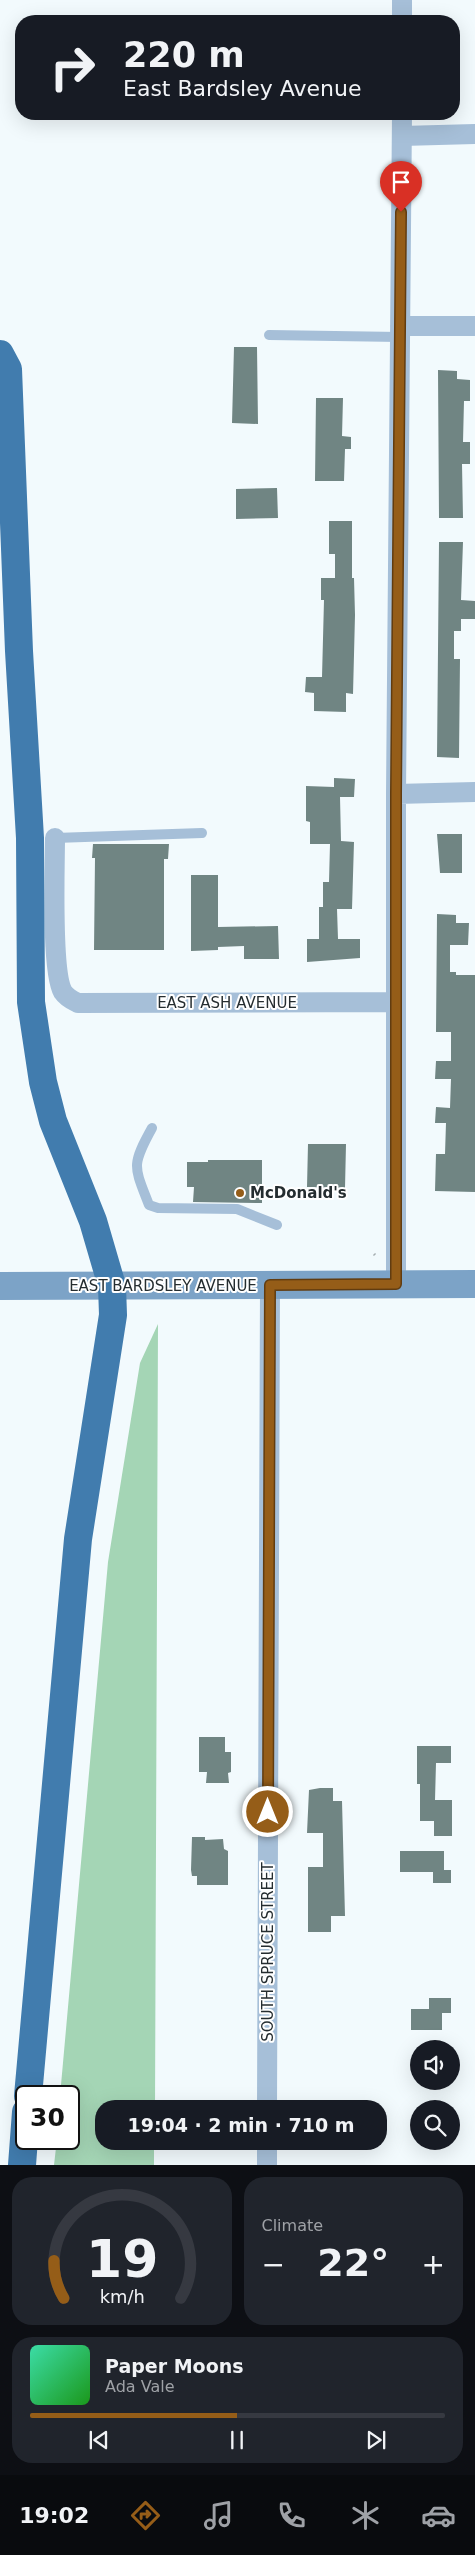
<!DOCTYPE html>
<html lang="en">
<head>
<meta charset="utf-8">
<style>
	body { margin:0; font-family:"DejaVu Sans",sans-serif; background:#20242c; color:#f1f3f6; height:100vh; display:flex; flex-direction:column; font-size:19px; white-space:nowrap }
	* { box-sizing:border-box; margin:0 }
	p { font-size:16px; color:#9ea1a6 }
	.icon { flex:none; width:28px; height:28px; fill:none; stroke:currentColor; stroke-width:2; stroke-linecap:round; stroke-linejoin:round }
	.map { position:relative; height:2165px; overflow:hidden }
	.panel { display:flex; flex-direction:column; gap:12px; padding:12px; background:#0d0f14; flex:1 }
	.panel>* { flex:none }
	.banner { position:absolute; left:15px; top:15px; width:445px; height:105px; border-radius:20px; box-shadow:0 5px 20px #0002; background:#171b24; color:#f1f3f6; overflow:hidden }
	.fabs { position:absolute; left:410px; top:2040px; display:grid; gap:10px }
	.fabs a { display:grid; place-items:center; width:50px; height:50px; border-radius:50%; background:#171b24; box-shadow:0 5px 20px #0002; font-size:25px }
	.speed { position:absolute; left:15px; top:2085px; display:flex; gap:10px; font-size:25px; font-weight:700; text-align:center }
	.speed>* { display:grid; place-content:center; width:65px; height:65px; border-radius:50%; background:#171b24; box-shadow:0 5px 20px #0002; line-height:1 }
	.speed .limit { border:2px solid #111; border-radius:8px; background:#fff; color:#111 }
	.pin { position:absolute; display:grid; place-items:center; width:42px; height:42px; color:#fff; margin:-51px -21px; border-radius:50% 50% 50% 0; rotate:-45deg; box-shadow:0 0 5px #0007 }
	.pin .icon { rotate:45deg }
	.me { position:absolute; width:55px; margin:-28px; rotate:0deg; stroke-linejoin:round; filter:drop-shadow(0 0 4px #0008) }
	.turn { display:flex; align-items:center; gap:18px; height:105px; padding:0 25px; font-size:22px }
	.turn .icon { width:65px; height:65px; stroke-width:2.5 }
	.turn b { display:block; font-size:35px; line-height:42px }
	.big { font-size:38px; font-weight:700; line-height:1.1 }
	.panel .tile { flex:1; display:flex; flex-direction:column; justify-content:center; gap:8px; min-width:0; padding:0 18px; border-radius:20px; background:#20242c }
	.panel .dial { align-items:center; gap:0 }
	.dial svg { height:130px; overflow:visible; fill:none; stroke:#363941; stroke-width:7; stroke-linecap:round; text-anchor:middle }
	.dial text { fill:#f1f3f6; stroke:none }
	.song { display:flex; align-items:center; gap:15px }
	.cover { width:60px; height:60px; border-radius:8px; background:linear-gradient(135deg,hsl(160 70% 55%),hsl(120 70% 35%)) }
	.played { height:5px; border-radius:2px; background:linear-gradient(90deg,#955d18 50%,#363941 50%) }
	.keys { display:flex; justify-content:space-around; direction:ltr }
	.heat { display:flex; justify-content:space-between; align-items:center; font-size:28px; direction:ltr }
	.panel .tiles { flex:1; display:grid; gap:12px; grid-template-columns:1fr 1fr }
	.tile:last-child { grid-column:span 2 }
	.trip { position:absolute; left:95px; top:2100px; width:292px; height:50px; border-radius:20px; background:#171b24; box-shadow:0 5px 20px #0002; font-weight:700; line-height:50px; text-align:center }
	.tab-bar { display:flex; height:80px; justify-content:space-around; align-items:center; background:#090b0e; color:#9ea1a6 }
	.tab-bar .icon { width:35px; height:35px }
	.tab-bar .active { color:#955d18 }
	.tab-bar b { font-size:22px; color:#f1f3f6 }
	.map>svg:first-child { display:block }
	.green { fill:#a4d5b5 }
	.building { fill:#708583 }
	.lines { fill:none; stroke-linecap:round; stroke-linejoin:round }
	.path { stroke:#a5adb0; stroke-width:3; stroke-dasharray:4 4; stroke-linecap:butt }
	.lane { stroke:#a6bfd8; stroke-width:10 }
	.street { stroke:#a6bfd8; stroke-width:20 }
	.secondary { stroke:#7ca3c7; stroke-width:28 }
	.highway { stroke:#417cae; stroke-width:28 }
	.route-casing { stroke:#613c10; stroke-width:12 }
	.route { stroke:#955d18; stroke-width:9 }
	.poi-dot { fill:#955d18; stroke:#fff; stroke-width:2 }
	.labels { text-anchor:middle; stroke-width:4; stroke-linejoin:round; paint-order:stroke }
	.street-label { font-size:15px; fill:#252d30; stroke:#fff }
	.poi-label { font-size:15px; font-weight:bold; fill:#252d30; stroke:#fff; text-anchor:start }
</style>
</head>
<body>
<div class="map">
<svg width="475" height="2165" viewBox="0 0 475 2165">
	<rect width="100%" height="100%" fill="#f2fafd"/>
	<path class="green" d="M158 1324 155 2109H104V2141H154V2165H54L57 2139H69V2096H60L108 1562 140 1363Z"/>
	<path class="building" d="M234 347H257L258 424 232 423Z
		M438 370 457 371V379L470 380V401H464L463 442H470V464H462L463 518H439Z
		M316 398H343L342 436 351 437V449H345L344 481H315Z
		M277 488 278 518 236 519V489Z
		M329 521H352V578H354L355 615 353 694 346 693V712L314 711V693L305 692 306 677H322L324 600H321V578H335V554H329Z
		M439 542H463L461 600 475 601V619H461V631H454V659H460L459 758 437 757Z
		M334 778 355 779 354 797H340L341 841 354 842 352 909H337L338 939H360V958L307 962V939H319V907H323V882H329L330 844H310V822L306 821V786L334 787Z
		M437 834H462V873H440Z
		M93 844H169L168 859H164V950H94L95 858H92Z
		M191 875H218V927L278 926 279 959H244V946L218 947V950L191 951Z
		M437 914 456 915V923H469L468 945H450V972H456V975H475V1192L435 1191 436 1154H445L446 1123H435L436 1107 450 1108 451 1079H435L436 1061H451V1032H436Z
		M308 1144H346L345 1188 307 1187Z
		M208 1160H262V1203L193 1202 194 1187H187V1162H208Z
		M199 1737H225V1752H231V1772L228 1773 229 1783H206L207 1772H199Z
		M417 1746H451V1763H436L435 1800H452V1836H434V1821H420V1784H417Z
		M320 1788H333V1801H342L345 1916H331V1932H308V1867H323V1833H307L309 1790Z
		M192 1837H205V1840L223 1839 224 1849 228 1851V1885H197V1876H192L191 1870Z
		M400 1851H444V1870H451V1883H433V1872H400Z
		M429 1998H451V2013H442V2030H411V2009H429Z"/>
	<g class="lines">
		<path class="path" d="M374 1254 375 1255"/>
		<path class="lane" d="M269 335 400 337
			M55 838 202 833
			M152 1128C131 1166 134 1166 149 1205L158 1208 237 1209 277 1225"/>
		<path class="street" d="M402 0V21
			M402 136 475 134
			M400 326H475
			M396 794 475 792
			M55 838C55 867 51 972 63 992 67 998 72 1000 78 1003L396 1002
			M396 1284V794L402 114
			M267 2109 270 1285
			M267 2165V2141"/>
		<path class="secondary" d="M0 1286 475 1284"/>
		<path class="highway" d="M0 354 8 369 19 651 30 838 31 1002 43 1082 53 1121 93 1221 112 1286 113 1315 78 1539 28 2096
			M22 2165 26 2112"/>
	</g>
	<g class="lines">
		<g class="route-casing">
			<path id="route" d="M268 1812 270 1285 396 1284V794L401 212"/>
		</g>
		<use href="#route" class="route"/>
	</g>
	<circle class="poi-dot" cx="240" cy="1193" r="5"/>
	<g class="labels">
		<g class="street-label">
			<text x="227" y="1008">EAST ASH AVENUE</text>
			<text x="163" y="1291">EAST BARDSLEY AVENUE</text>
			<text transform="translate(268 1952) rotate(-90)" y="5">SOUTH SPRUCE STREET</text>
		</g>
		<g class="poi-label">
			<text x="250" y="1198">McDonald's</text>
		</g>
	</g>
</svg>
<div class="fabs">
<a><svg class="icon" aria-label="sound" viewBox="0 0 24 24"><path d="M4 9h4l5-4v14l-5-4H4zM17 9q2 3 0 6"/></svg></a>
<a><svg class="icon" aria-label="search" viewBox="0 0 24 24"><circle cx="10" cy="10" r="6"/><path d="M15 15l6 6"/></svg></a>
</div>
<div class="speed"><div class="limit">30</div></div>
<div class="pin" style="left:401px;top:212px;background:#d93025"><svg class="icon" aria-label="arrive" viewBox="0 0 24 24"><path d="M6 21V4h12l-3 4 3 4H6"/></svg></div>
<svg class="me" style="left:268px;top:1812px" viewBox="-20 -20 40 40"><circle r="17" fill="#955d18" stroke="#fff" stroke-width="3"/><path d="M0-11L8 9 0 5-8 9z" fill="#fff"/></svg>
<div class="trip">19:04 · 2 min · 710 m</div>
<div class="banner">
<div class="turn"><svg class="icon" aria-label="right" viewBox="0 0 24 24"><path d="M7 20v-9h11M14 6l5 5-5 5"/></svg><div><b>220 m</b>East Bardsley Avenue</div></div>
</div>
</div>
<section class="panel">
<div class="tiles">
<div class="tile dial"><svg viewBox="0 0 100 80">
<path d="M14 69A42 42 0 1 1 86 69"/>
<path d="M14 69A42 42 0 0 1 8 46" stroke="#955d18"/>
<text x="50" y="56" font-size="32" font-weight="700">19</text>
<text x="50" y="72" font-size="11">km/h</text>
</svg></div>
<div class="tile"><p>Climate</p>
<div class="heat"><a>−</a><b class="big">22°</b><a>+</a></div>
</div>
<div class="tile">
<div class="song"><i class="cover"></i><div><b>Paper Moons</b><p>Ada Vale</p></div></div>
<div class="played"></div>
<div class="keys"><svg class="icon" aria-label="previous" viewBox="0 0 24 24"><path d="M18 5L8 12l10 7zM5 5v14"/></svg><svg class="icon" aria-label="pause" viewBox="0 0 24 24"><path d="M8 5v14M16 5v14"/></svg><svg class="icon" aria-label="next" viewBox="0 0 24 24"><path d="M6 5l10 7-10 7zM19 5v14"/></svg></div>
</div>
</div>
</section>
<nav class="tab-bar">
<b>19:02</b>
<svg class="icon active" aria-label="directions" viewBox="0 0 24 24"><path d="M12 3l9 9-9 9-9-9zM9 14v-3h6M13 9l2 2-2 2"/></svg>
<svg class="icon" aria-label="music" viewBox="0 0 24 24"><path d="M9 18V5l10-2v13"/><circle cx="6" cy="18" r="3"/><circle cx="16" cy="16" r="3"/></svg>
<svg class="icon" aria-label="phone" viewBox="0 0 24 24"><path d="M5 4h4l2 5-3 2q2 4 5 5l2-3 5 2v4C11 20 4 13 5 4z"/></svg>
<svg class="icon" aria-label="climate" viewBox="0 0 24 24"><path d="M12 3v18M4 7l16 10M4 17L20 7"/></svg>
<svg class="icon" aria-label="car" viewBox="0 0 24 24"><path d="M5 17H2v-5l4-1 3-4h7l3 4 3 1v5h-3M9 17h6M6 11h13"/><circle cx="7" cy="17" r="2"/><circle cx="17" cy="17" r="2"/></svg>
</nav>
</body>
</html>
